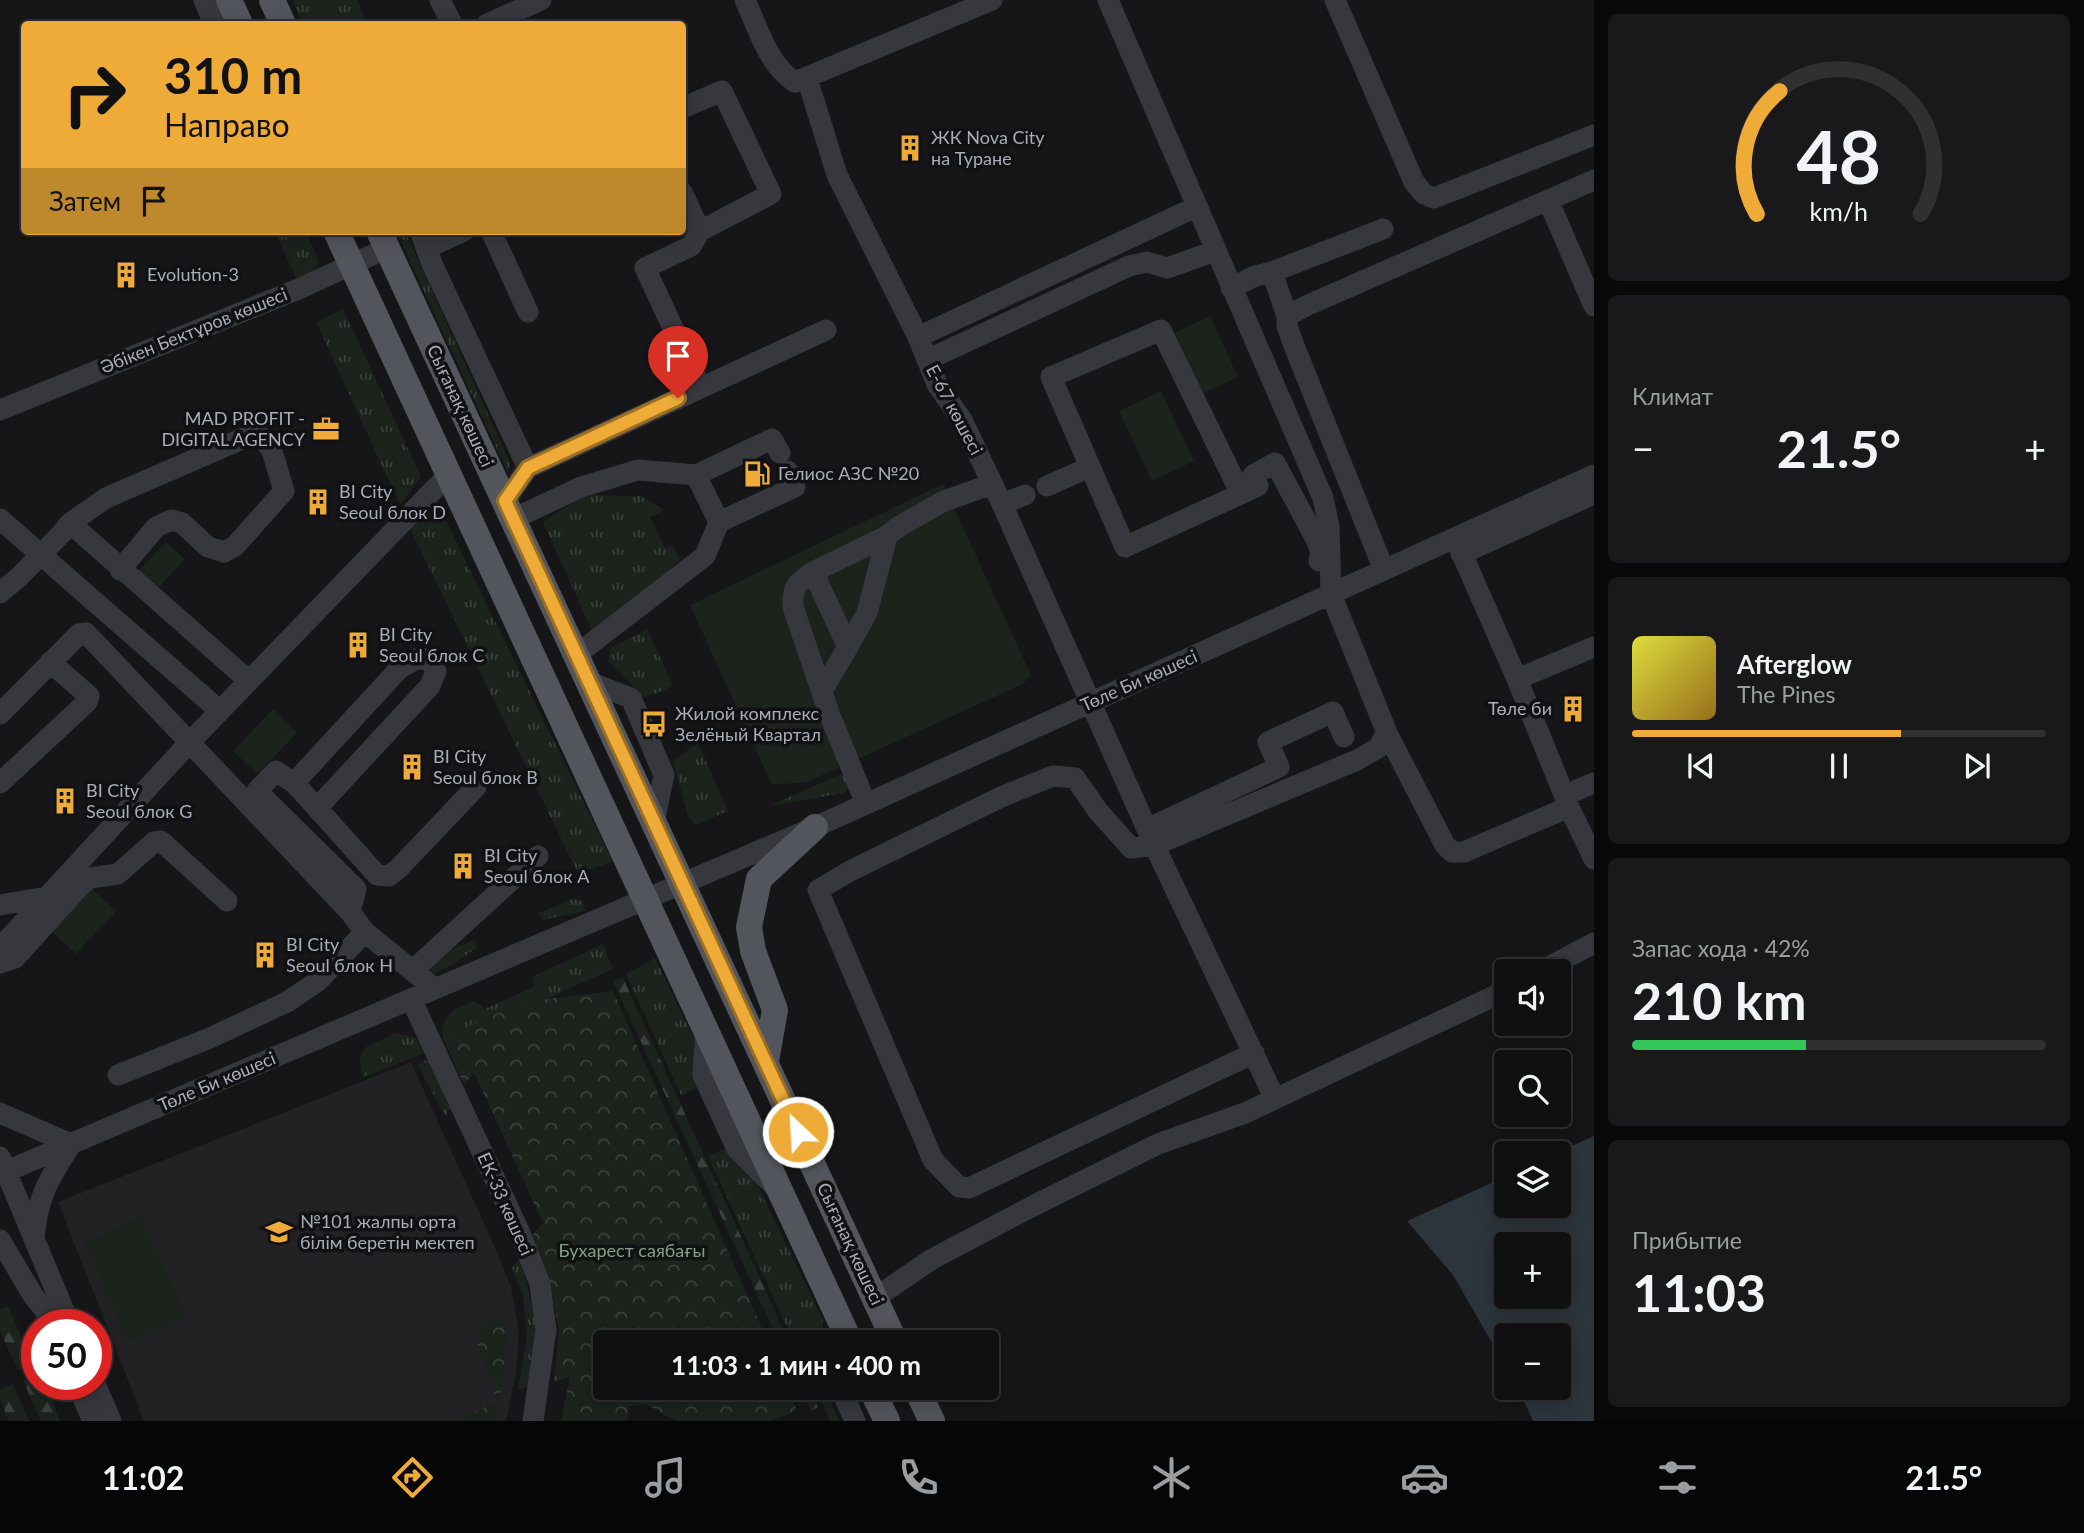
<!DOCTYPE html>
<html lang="ru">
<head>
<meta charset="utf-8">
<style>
	body { margin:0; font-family:Lato,sans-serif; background:#19191b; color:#f1f3f6; height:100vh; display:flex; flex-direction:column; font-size:26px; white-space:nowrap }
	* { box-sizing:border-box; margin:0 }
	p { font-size:23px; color:#9c9d9f }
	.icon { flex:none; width:38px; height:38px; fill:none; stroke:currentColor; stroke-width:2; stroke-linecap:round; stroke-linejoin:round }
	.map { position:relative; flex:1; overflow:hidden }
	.panel { display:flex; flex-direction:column; gap:14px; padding:14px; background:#09090a; width:490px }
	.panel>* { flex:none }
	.top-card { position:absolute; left:21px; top:21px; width:665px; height:214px; border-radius:7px; box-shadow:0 4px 18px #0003,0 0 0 2px #303032; background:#eeab38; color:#111; overflow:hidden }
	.controls { position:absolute; left:1494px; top:959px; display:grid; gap:14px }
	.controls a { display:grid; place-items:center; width:77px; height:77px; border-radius:7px; background:#101012; box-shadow:0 4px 18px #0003,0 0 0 2px #303032; font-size:35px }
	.speed { position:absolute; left:21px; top:1309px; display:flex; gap:14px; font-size:35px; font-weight:700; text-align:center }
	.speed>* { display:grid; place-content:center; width:91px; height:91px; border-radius:50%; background:#101012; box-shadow:0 4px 18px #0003,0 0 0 2px #303032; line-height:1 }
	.speed .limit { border:10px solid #d22; background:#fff; color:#111 }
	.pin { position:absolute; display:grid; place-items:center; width:60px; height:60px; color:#fff; margin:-72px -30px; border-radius:50% 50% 50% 0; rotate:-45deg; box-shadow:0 0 7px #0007 }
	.pin .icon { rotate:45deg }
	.me { position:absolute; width:77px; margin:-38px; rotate:335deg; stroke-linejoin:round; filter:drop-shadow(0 0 5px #0008) }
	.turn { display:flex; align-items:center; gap:24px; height:147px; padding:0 28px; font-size:32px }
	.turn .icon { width:91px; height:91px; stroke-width:2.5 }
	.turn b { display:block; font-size:49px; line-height:60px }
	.then { display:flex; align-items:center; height:66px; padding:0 28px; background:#0003; gap:14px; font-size:26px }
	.big { font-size:52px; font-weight:700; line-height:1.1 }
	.panel .tile { flex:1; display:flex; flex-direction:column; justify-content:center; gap:10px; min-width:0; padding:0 24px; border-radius:10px; background:#19191b }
	.panel .dial { align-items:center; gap:0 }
	.dial svg { height:182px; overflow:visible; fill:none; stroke:#303032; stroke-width:7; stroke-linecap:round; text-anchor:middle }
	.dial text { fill:#f1f3f6; stroke:none }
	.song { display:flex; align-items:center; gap:21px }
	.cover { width:84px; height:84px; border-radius:10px; background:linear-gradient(135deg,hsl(60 70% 55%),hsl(40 70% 35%)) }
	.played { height:7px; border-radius:4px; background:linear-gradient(90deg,#eeab38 65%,#303032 65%) }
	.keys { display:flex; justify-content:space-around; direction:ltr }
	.heat { display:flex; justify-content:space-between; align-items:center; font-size:38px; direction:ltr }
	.charge { height:10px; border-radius:5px; background:linear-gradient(90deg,#34c759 42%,#303032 0) }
	.trip { position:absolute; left:593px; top:1330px; width:406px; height:70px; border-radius:7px; background:#101012; box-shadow:0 4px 18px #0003,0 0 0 2px #303032; font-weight:700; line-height:70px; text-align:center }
	.tabs { display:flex; height:112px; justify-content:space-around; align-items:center; background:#060607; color:#9c9d9f }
	.tabs .icon { width:49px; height:49px }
	.tabs .active { color:#eeab38 }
	.tabs b { font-size:32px; color:#f1f3f6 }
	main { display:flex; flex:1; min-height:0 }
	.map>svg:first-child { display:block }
	.built { fill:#222225 }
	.grass { fill:url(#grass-tufts) }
	.forest { fill:url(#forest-firs) }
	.park { fill:url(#park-crowns) }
	.pitch { fill:#1c231d }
	.water { fill:#2c353c; fill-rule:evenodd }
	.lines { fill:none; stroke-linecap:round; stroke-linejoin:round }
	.minor { stroke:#37383d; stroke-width:21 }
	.major { stroke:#53555c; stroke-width:26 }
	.minor-bridge { stroke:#37383d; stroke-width:21 }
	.route-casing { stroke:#9b6f24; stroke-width:18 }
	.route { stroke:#eeab38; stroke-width:12 }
	.labels { text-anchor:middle; stroke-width:7; stroke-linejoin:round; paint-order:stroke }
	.poi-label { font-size:18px; fill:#a8adb8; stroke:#111113; text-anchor:start }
	.street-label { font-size:18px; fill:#a8adb8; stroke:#111113 }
	.park-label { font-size:18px; fill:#80a281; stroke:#111113 }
</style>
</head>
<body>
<main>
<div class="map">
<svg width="1594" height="1421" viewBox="0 0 1594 1421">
	<defs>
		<pattern id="grass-tufts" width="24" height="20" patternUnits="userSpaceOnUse" patternTransform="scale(1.75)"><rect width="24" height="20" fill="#1c231d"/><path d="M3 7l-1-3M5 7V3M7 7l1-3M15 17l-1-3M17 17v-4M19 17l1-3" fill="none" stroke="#3a403c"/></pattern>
		<pattern id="forest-firs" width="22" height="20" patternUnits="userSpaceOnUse" patternTransform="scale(1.75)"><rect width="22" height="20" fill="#1c231d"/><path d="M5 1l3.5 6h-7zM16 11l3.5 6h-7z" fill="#3a403c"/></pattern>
		<pattern id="park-crowns" width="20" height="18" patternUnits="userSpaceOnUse" patternTransform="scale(1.75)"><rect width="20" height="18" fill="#1c231d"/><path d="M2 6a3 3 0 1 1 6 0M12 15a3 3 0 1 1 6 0" fill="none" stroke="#3a403c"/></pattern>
	</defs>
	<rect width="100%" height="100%" fill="#161618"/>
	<path class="built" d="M411 1062 497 1252 511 1287 519 1333 516 1373 506 1421H144L58 1202Z"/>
	<path class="grass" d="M292 0H357L368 24H303Z
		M275 231H306L319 262 313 273 298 283Z
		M396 231H405L510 463 508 473Z
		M343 309 421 477 400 505 316 322Z
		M585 495 641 496 664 510 650 517 665 548 673 546 680 559 654 587 592 631 543 522Z
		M432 505 439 507 613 862 578 873 409 526Z
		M647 629 673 686 645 698 608 661 611 648Z
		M698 743 728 811 695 825 688 816 673 761Z
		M846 772 851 785 844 793 769 806Z
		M573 899 582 901 586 911 542 920 539 913Z
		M474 940 477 947 456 963 430 975V959Z
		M603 944 613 969 494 1022 489 1015V1017L443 1038C441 1012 454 1010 474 1001L485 1009 535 986 532 977Z
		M655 958 696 1043 701 1086 681 1095 626 974Z
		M396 1033 416 1038 425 1053 363 1077 359 1058 366 1047Z
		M431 1056 453 1103 445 1116 418 1066Z
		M726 1148 754 1178 823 1320 822 1342H794L708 1156Z
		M521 1257 537 1330 533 1384 518 1390 527 1335 523 1295 512 1268Z
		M815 1388H824L840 1421H830Z"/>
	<path class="forest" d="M623 978 789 1342H779L613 981Z
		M8 1307 35 1366 18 1370 0 1331V1309Z
		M37 1376V1384H45L60 1421H41L23 1381Z
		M13 1384 29 1421H9L0 1399V1389Z
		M800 1388H809L818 1407 811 1411Z"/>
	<path class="park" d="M613 991 768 1342H606V1388H788L797 1410 771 1421H676L646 1404 630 1406 627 1421H561L570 1377 554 1382 559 1330 548 1275 531 1237 543 1223 474 1072 464 1085 443 1038 522 1002Z
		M502 1316 508 1337 497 1421H452L497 1402 472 1327Z"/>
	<path class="pitch" d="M1210 316 1238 377 1203 393 1175 333Z
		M1161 391 1194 461 1152 481 1119 411Z
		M943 484 1031 675 1023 684 807 782 772 785 690 605Z
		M166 542 185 559 154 592 136 574Z
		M273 709 297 733 257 774 233 751Z
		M89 886 116 911 76 954 49 929Z
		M141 1217 186 1315 129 1342 84 1243Z"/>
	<path class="water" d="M1594 1136V1421H1533L1518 1388H1559V1335H1507V1369L1453 1275 1407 1221 1507 1176V1206H1559V1153H1556ZM1507 1244H1559V1297H1507Z"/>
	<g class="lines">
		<path class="minor" d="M204 0 214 24
			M440 0 452 24
			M745 0C758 28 768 65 795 82L992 0
			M1108 0 1323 498 1329 526 1331 594 1387 733 1378 748 1357 760 1155 845 1131 848 1098 811 1075 778 1053 776 1001 797 850 871 818 890 933 1160 959 1187 969 1188 1254 1053
			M1335 0 1414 182 1424 194 1434 198 1594 135
			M487 24 541 0
			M807 78 837 175 918 337 937 384 962 420 1002 504 1147 829 1279 767 1268 742 1333 712 1344 737
			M682 108 722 91 771 194 700 231 682 192
			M1548 200 1594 306
			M420 231 432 264 528 468 505 501
			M491 231 528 312
			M700 231 691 246 645 268 701 388
			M427 248 464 231
			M1272 272 1287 316
			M1231 288 1255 276 1272 272 1383 229
			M918 337 1196 207
			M927 360 1129 266 1147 262 1167 268 1215 251
			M0 410 301 288 387 248
			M528 468 826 330
			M696 475 772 439 780 453
			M1047 486 1090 467
			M1241 494 1161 330 1051 377 1125 547 1258 486 1253 475 1275 463 1317 541 1321 554 1319 561
			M1002 504 1025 495
			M0 519 220 711
			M513 519 581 487 638 470 696 475 719 522 705 556 576 655
			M719 522 795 487 788 471
			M70 523 106 498 251 435 262 437 272 451 284 491 235 546 224 552 208 547 182 523 171 520 156 527 120 570
			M63 532 70 523 249 681
			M1455 538 1517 679 1569 807 1594 859
			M1461 554 1594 494
			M1384 570 1293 343 1287 326V316L1308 305 1594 180
			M813 572 887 536
			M0 593 19 577
			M848 647 867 613 887 536 898 527 942 502 992 484
			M1517 679 1594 647
			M589 682 631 698 664 775 654 822
			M822 691 848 647 813 572C797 583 792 586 793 607L829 713 866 804
			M0 714 79 634 86 633 350 912 365 932 435 989
			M1387 733 1445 845 1452 852H1464L1569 807
			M0 783 87 702 89 696 50 662
			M294 783 400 668 416 659H429L436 671 430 686 317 808 294 783 276 771 257 791 356 889 350 912
			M1565 795 1594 783
			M317 808 377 875 389 876 398 869 476 787
			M1149 834 1275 1099
			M0 905 47 897
			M0 948 189 743 449 474
			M0 963 15 958 81 885 90 878 118 874 154 842 161 841 227 901
			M412 971 538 856
			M1541 971 1594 943
			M411 999 519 1231 540 1284 546 1330 533 1421
			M706 1030 703 1075 737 1149 775 1187
			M118 1075 210 1038 287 1002 318 981 365 932
			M0 1113 71 1144C48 1181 38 1195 34 1238
			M0 1157 70 1325
			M0 1174 815 827 1594 475
			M0 1240 34 1297 51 1318
			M875 1298 932 1259 1033 1206 1158 1144 1245 1113 1507 990
			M77 1384 93 1421
			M95 1384 111 1421
			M840 1388 855 1421"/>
		<path class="major" d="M229 0 240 24
			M272 0 283 24
			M336 231 850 1342
			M379 231 895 1342
			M766 1061 775 1010 753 951 749 927 759 879 815 827
			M871 1388 887 1421
			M916 1388 932 1421"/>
		<path class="minor-bridge" d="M19 577 63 532"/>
	</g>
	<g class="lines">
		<g class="route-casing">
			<path id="route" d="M678 398 528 468 505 501 798 1132"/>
		</g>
		<use href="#route" class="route"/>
	</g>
	<defs>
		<g id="building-bare" transform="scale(2.1)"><path d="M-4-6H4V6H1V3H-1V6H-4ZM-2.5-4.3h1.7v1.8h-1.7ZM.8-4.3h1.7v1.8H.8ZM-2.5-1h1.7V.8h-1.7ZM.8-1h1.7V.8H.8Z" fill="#eeab38" stroke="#111113" stroke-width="2.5" paint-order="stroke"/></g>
		<g id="office-bare" transform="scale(2.1)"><path d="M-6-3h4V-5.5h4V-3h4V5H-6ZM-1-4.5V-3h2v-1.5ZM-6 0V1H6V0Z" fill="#eeab38" stroke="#111113" stroke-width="2.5" paint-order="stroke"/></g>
		<g id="fuel-bare" transform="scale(2.1)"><path d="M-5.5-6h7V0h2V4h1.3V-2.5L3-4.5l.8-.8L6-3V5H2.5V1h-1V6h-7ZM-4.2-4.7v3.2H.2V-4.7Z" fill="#eeab38" stroke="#111113" stroke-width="2.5" paint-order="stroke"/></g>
		<g id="bus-bare" transform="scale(2.1)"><path d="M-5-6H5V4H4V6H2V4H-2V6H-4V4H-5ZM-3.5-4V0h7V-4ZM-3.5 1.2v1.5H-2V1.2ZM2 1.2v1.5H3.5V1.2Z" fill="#eeab38" stroke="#111113" stroke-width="2.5" paint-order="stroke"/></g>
		<g id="school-bare" transform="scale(2.1)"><path d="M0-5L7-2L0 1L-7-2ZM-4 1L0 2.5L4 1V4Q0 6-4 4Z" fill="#eeab38" stroke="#111113" stroke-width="2.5" paint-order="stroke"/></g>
	</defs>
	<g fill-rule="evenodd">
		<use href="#building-bare" x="910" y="148"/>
		<use href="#building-bare" x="126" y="275"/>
		<use href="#office-bare" x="326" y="429"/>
		<use href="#fuel-bare" x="757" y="474"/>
		<use href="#building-bare" x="318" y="502"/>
		<use href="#building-bare" x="358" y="645"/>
		<use href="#building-bare" x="1573" y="709"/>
		<use href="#bus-bare" x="654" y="724"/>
		<use href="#building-bare" x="412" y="767"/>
		<use href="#building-bare" x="65" y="801"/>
		<use href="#building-bare" x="463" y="866"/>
		<use href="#building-bare" x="265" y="955"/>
		<use href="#school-bare" x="279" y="1232"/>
	</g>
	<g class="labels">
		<g class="poi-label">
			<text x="931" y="144">ЖК Nova City<tspan x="931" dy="21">на Туране</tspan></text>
			<text x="147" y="281">Evolution-3</text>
			<text x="305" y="425" text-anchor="end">MAD PROFIT -<tspan x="305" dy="21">DIGITAL AGENCY</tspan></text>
			<text x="778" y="480">Гелиос АЗС №20</text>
			<text x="339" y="498">BI City<tspan x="339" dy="21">Seoul блок D</tspan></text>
			<text x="379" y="641">BI City<tspan x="379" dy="21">Seoul блок C</tspan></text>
			<text x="1552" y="715" text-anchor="end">Төле би</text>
			<text x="675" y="720">Жилой комплекс<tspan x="675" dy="21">Зелёный Квартал</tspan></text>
			<text x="433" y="763">BI City<tspan x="433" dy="21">Seoul блок B</tspan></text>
			<text x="86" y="797">BI City<tspan x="86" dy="21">Seoul блок G</tspan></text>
			<text x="484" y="862">BI City<tspan x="484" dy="21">Seoul блок A</tspan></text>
			<text x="286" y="951">BI City<tspan x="286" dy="21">Seoul блок H</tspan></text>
			<text x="300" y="1228">№101 жалпы орта<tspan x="300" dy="21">білім беретін мектеп</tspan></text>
		</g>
		<g class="street-label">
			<text transform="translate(194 331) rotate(-22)" y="6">Әбікен Бектұров көшесі</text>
			<text transform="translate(460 406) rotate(65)" y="6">Сығанақ көшесі</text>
			<text transform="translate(954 410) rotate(62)" y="6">Е-67 көшесі</text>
			<text transform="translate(1139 681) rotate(-24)" y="6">Төле Би көшесі</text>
			<text transform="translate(217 1082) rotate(-23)" y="6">Төле Би көшесі</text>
			<text transform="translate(505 1204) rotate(66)" y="6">ЕК-33 көшесі</text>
			<text transform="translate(850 1244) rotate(65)" y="6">Сығанақ көшесі</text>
		</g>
		<g class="park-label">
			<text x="632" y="1257">Бухарест саябағы</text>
		</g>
	</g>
</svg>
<div class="controls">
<a><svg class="icon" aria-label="sound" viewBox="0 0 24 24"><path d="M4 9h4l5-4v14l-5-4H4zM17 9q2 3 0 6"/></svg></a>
<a><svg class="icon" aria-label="search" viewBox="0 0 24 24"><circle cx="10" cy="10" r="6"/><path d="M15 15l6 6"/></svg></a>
<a><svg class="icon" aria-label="layers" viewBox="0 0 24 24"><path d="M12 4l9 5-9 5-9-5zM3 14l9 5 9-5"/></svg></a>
<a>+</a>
<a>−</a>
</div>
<div class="speed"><div class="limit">50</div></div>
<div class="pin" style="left:678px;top:398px;background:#d93025"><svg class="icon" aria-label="arrive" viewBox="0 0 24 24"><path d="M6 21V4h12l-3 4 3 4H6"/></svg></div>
<svg class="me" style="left:798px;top:1132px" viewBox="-20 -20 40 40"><circle r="17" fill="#eeab38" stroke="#fff" stroke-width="3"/><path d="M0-11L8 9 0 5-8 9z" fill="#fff"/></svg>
<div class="trip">11:03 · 1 мин · 400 m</div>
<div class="top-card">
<div class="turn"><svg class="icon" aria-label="right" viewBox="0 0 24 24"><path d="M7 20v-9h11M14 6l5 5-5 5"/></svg><div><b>310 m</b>Направо</div></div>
<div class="then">Затем<svg class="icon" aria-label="arrive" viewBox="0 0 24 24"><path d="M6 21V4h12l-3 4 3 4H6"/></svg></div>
</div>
</div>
<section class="panel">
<div class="tile dial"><svg viewBox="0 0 100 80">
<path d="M14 69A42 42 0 1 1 86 69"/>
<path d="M14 69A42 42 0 0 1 24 15" stroke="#eeab38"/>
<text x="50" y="56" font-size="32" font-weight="700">48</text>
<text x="50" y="72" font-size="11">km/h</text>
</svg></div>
<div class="tile"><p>Климат</p>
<div class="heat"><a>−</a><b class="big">21.5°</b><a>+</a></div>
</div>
<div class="tile">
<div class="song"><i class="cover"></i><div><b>Afterglow</b><p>The Pines</p></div></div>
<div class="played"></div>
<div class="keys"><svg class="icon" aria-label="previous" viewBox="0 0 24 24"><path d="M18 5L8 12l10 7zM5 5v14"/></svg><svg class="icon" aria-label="pause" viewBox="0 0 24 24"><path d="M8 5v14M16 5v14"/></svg><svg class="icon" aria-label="next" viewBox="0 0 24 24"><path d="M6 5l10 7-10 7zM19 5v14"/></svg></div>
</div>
<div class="tile"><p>Запас хода · 42%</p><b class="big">210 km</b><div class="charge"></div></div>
<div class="tile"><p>Прибытие</p><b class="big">11:03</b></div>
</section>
</main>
<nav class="tabs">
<b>11:02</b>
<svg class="icon active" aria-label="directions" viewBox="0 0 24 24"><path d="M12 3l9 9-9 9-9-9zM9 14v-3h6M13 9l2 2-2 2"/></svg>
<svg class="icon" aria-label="music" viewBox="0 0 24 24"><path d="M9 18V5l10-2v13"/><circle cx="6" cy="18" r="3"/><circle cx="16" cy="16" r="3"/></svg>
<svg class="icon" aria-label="phone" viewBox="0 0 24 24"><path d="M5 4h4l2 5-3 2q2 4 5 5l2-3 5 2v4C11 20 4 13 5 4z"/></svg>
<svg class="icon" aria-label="climate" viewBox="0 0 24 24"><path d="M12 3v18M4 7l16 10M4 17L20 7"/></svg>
<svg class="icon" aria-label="car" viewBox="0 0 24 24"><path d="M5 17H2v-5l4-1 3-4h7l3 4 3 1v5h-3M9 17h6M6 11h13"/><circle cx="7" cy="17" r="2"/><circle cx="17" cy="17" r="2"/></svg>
<svg class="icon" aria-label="filters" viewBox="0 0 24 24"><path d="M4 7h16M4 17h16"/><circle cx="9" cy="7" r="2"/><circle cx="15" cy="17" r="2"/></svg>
<b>21.5°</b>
</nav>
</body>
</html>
